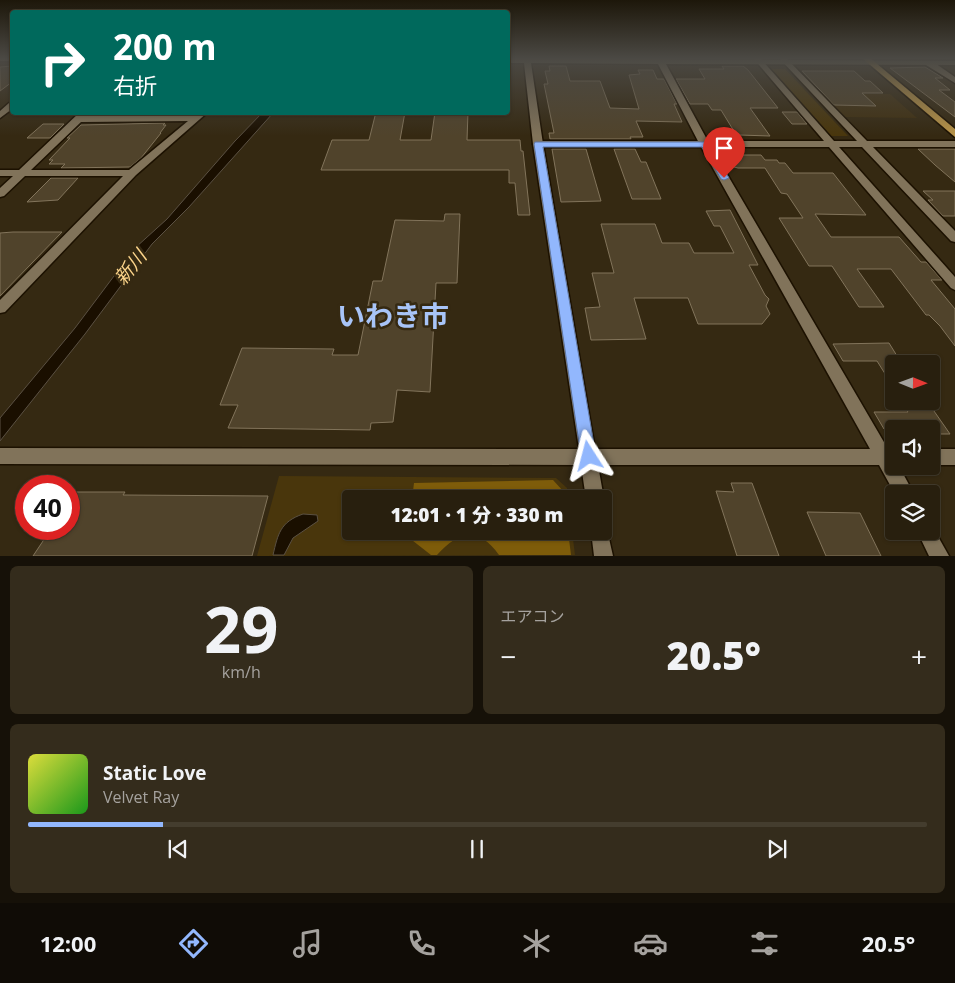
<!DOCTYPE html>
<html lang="ja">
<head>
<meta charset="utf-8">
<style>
	body { margin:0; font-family:"Open Sans","Noto Sans JP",sans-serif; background:#342c1c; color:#f1f3f6; height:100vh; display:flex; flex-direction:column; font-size:19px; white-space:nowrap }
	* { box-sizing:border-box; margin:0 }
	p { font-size:16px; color:#a5a29e }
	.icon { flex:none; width:28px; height:28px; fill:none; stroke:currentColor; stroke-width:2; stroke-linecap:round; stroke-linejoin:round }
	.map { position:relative; height:556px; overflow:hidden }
	.sheet { display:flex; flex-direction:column; gap:10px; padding:10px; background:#161108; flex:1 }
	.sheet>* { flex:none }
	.banner { position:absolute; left:10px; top:10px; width:500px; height:105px; border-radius:5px; box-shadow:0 1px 4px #0004,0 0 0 1px #443d2e; background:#00695c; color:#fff; overflow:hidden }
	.needle { width:32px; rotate:91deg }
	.fabs { position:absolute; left:885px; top:355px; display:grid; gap:10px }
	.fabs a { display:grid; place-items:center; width:55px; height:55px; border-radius:5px; background:#281f0e; box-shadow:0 1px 4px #0004,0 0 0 1px #443d2e; font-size:25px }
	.speed { position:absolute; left:15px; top:475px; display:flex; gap:10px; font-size:25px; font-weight:700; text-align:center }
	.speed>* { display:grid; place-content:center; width:65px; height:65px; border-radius:50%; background:#281f0e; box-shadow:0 1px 4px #0004,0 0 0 1px #443d2e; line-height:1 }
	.speed .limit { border:8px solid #d22; background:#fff; color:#111 }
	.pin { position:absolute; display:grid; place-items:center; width:42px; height:42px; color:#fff; margin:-51px -21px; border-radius:50% 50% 50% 0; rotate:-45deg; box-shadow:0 0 5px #0007 }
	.pin .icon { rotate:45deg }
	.me { position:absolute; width:55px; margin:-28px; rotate:351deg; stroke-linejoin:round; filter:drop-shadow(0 0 4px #0008) }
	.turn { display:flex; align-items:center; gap:18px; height:105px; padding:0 20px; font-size:22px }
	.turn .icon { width:65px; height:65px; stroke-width:2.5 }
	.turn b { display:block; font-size:35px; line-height:42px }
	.big { font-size:38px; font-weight:800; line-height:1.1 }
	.sheet .tile { flex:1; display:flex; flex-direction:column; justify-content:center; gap:8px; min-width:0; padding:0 18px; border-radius:8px; background:#342c1c }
	.sheet .dial { align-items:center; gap:0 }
	.dial b { font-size:65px; line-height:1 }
	.song { display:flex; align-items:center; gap:15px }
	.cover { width:60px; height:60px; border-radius:8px; background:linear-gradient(135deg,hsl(60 70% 55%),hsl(120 70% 35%)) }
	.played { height:5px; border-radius:2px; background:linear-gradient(90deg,#92b7fd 15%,#443d2e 15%) }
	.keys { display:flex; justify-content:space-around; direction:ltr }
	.heat { display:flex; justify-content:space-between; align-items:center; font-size:28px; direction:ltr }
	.sheet .tiles { flex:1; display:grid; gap:10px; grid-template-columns:1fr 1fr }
	.tile:last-child { grid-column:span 2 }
	.trip { position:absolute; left:342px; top:490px; width:270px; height:50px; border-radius:5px; background:#281f0e; box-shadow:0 1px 4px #0004,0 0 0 1px #443d2e; font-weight:800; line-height:50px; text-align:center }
	.menu { display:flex; height:80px; justify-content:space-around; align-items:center; background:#100c06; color:#a5a29e }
	.menu .icon { width:35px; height:35px }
	.menu .selected { color:#92b7fd }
	.menu b { font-size:22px; color:#f1f3f6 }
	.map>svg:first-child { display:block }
	.built { fill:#403011 }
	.green { fill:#49360c }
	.forest { fill:#7e5c0a }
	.water { fill:#1a0f00; stroke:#5b5143 }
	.building { fill:#50432b; stroke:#82745b }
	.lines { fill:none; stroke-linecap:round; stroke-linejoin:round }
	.minor-casing { stroke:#1c1100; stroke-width:3 }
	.tertiary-casing { stroke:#1c1100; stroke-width:3 }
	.primary-casing { stroke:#1c1100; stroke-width:3 }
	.minor { fill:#81735a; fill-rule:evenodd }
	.tertiary { fill:#81735a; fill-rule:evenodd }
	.primary { fill:#b99448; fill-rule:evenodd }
	.route { fill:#92b7fd; stroke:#5f77a4 }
	.labels { text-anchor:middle; stroke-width:5; stroke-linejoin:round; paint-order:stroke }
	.water-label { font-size:19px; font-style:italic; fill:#fcd48a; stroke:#352912 }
	.town-label { font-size:28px; font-weight:bold; fill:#a8c4f8; stroke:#352912 }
</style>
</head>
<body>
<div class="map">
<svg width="955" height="556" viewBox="0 0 955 556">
	<rect width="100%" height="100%" fill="#352912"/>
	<path class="built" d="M820 94H890L917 118 842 117Z"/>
	<path class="green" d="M771 69H785L848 136H831Z
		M279 476 556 478 567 488 568 499H351V531H572L575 555 257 556Z"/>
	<path class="forest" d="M553 480 564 492V499H412L414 483Z
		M409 531H568L571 555H499C478 526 459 531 437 555H431L408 537Z"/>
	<path class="water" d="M263 112 273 113 189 207 152 244 85 334 0 441V418L75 328 135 248 167 219 235 141Z
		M303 514 317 515 318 521 293 538 284 555H273C278 534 280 522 303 514Z"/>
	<path class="building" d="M12 66V82L0 91V67Z
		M549 66H566L570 81H600L610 108 639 109 629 75 640 74 638 70H653L657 79H664L677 104H674L682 122 636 121 643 137H630L631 139H550L549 133H554L544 84H548L545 71H550Z
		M722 66H743L748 70 778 108H750L770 136 739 135 732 128 721 110H712L708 104H690L676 79H705L699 69H724Z
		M925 67 943 78H935L950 90H939L955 102V117L890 68Z
		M802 71H854L865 81H870L883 93H862L876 106 834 105Z
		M376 112H405L400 140H431L435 112H468L467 140H520L521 151H523L530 215H518L515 183H509V170H321L332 140H369Z
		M782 112H797L807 124H792Z
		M165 123 163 125H166L160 133H161L141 158 130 167 61 168 65 164H49L53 160H49L70 138H67L81 125Z
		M43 124H64L50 138H27Z
		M552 149H586L601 201 561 202Z
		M614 149H635L641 162H646L661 199H632Z
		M918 149H955V182L935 165Z
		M718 155H761L765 160H777L779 163H785L793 173H833L866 215 815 214 831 237H899L921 262H926L942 280H931L955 309V346L940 326 929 315H926L891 269H857L884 307H859L832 266H809L779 218H803L787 194 781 193 765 168H738L730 166Z
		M51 178H78L58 200 27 202Z
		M923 191H955V216H943L928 200H933Z
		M730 210 758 265H749L765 295 769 299 766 306 770 314 762 324H698L688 298H634L646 339 591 340 585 308 600 307 592 273H614L601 224H655L662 243H689L694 253H734L720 226H714L706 211Z
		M445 214H460L457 283H436L430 392 397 390 393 422 371 423 370 430 228 428 238 405H220L242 348 334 349 332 355H358L373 281H382L395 220 444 221Z
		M13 232H62L0 296V233Z
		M889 343 902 364H894V388L877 361H843L833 344Z
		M900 401H927L950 434H931V429H884L874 412H908Z
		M731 483H752L779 556H737L716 491 734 492Z
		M76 492H125L123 495 268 496 252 556H33L51 529H69V502Z
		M807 512 860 513 881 556H826Z"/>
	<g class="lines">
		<g class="minor-casing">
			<path id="minor" d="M753 58H760L834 141H857L779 58H786L867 141H955V147H873L955 231V242L951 241 862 147H839L955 277V290L951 288 829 147H538L533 144 538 141H824Z
				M926 61H932L955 77V83L926 65Z
				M80 112H90L87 116 195 115 198 112H208L136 175 5 312 0 313V300L123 176H25L4 196 0 197V188L13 176H0V170H19ZM188 121 129 170H31L81 122Z"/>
		</g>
		<g class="tertiary-casing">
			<path id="tertiary" d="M0 58H12V61H0Z
				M523 58 955 61V65L666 64 710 145 888 449H894V466H899L914 494H895L879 465H598L604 499H586L581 465 0 464V448L579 449 533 144 524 63H508V59ZM531 63 658 64 700 145 870 449H595L543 144Z
				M9 103H12V109L0 118V111Z
				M931 449H955V465H931Z
				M604 523 606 525 613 556H594L591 531H604Z
				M931 524 949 556H929L917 531H931Z"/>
		</g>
		<g class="primary-casing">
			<path id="primary" d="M862 58H870L955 129V137Z"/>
		</g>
		<use href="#minor" class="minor"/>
		<use href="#tertiary" class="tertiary"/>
		<use href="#primary" class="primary"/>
	</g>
	<linearGradient id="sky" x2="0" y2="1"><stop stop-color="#1d170a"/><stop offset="0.43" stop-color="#4b4944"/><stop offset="1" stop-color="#4b4944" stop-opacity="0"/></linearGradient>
	<rect width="955" height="136" fill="url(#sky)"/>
	<path class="route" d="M535 142H705L710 145 729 178 724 180 721 179 702 147H543L596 456 594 462 589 464 583 462 581 456 534 144Z"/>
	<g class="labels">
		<g class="water-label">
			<text transform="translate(130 267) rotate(-51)" y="7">新川</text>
		</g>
		<g class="town-label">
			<text x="393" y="326">いわき市</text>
		</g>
	</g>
</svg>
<div class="fabs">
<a><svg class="needle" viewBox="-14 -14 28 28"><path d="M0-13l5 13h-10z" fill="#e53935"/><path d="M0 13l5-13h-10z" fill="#a5a29e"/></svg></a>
<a><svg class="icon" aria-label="sound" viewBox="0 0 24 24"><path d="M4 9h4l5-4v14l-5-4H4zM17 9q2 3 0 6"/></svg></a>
<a><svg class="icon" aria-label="layers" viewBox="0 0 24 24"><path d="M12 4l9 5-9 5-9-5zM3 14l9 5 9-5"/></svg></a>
</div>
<div class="speed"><div class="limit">40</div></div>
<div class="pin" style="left:724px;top:178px;background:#d93025"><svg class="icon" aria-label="arrive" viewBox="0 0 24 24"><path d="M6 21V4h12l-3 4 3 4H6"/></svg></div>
<svg class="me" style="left:589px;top:456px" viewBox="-20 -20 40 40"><path d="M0-17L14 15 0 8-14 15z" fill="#92b7fd" stroke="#fff" stroke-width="4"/></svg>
<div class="trip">12:01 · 1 分 · 330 m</div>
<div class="banner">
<div class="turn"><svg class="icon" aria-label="right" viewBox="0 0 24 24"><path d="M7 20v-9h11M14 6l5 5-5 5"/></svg><div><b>200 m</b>右折</div></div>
</div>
</div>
<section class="sheet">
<div class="tiles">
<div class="tile dial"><b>29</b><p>km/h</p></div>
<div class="tile"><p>エアコン</p>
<div class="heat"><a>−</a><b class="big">20.5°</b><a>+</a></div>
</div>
<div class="tile">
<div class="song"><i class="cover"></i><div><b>Static Love</b><p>Velvet Ray</p></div></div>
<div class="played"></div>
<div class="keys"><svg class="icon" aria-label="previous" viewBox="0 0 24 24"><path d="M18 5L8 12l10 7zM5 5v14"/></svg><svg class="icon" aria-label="pause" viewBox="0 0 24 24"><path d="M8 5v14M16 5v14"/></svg><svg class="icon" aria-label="next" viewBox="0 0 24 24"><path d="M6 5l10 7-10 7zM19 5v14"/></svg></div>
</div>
</div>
</section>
<nav class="menu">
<b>12:00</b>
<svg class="icon selected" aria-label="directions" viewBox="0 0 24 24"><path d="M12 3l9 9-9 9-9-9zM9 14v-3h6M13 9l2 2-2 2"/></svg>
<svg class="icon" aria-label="music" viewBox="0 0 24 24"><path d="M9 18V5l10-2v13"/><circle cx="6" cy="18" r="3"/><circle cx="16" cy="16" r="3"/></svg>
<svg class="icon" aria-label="phone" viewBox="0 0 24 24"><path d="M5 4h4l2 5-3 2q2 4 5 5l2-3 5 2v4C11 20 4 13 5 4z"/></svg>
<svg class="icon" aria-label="climate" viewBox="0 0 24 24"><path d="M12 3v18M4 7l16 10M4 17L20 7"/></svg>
<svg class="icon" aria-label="car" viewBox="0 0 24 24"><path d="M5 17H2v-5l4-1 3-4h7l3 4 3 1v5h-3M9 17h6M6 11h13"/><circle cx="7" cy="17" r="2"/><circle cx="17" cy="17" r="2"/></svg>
<svg class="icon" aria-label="filters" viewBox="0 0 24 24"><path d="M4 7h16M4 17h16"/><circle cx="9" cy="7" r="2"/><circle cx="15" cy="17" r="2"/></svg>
<b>20.5°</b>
</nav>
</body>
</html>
